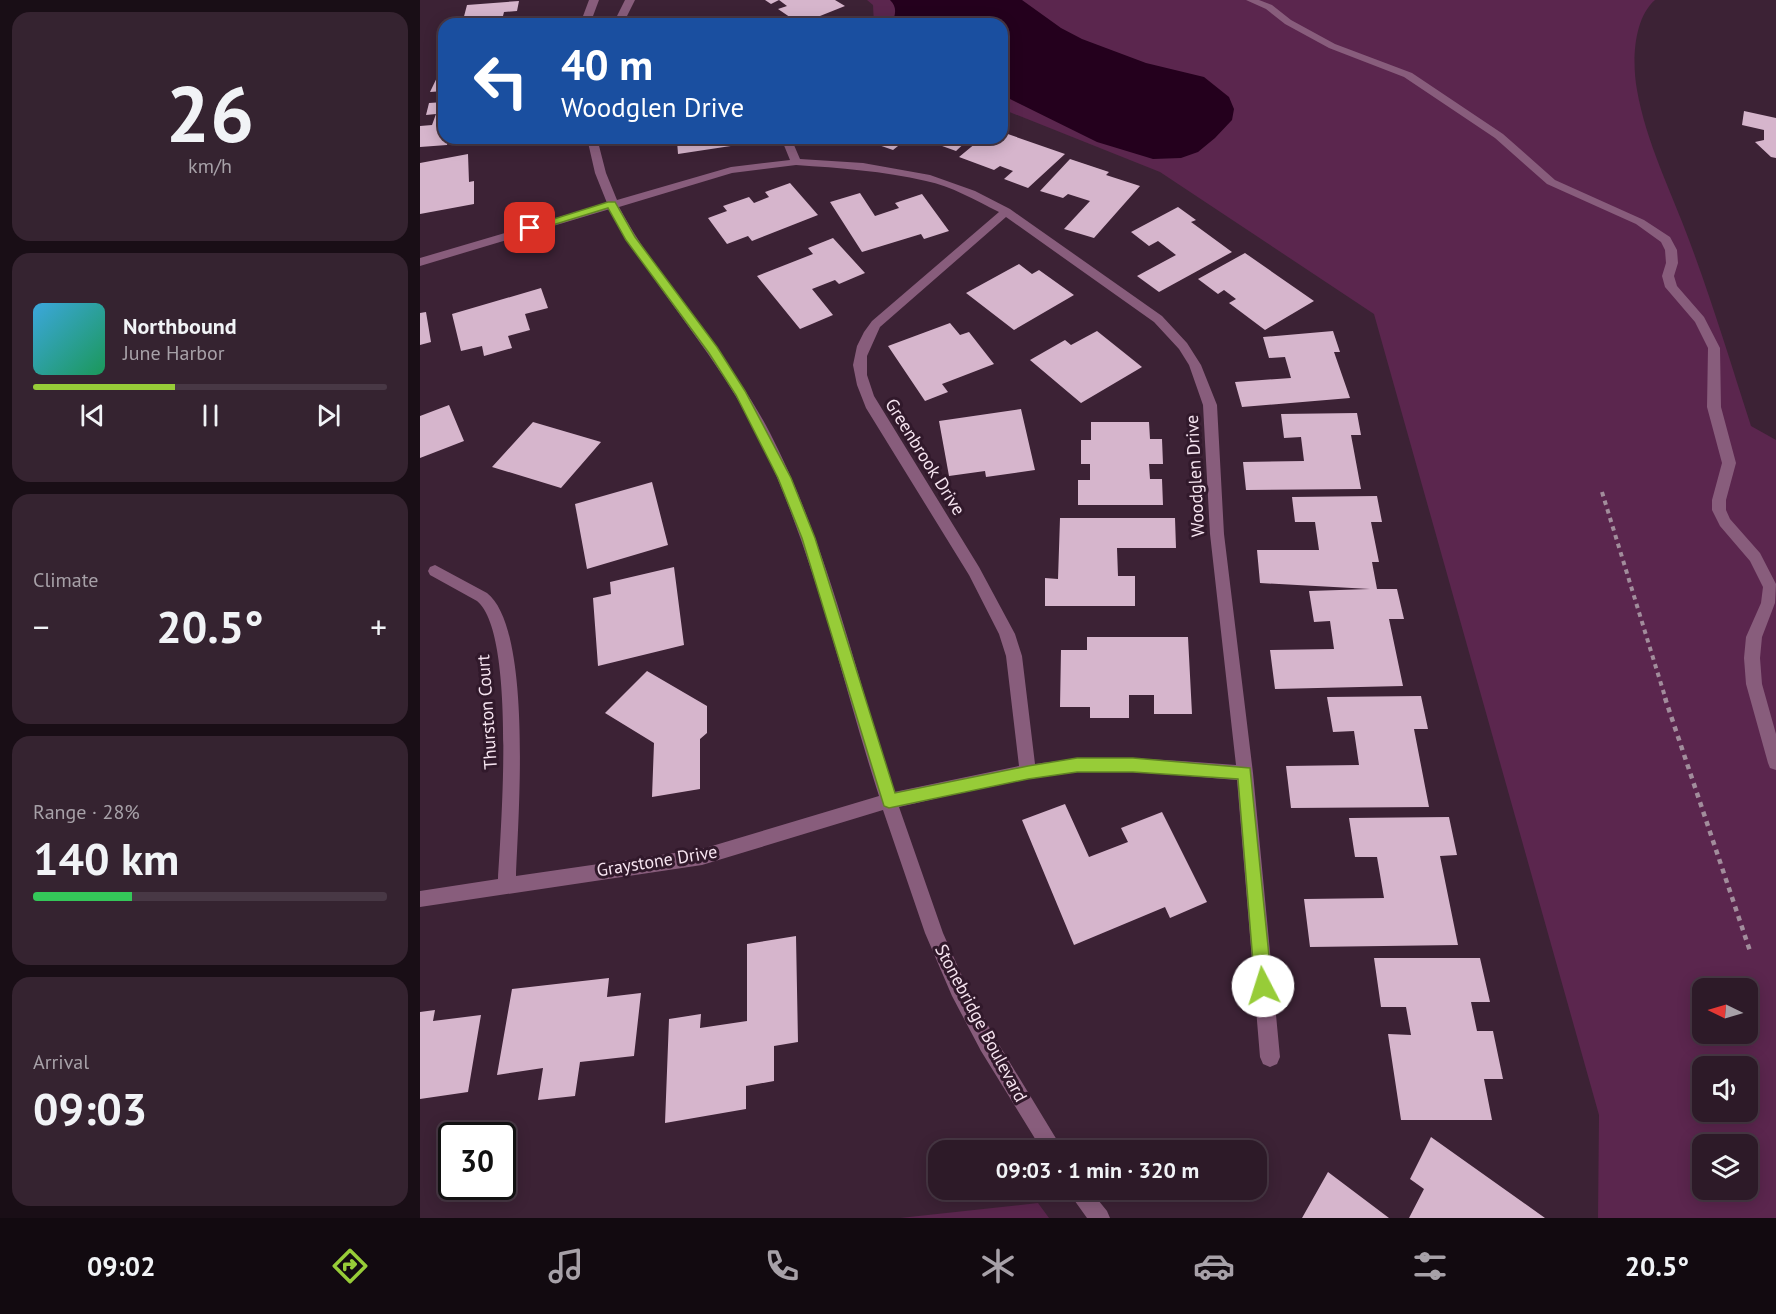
<!DOCTYPE html>
<html lang="en">
<head>
<meta charset="utf-8">
<style>
	body { margin:0; font-family:"PT Sans",sans-serif; background:#352330; color:#f1f3f6; height:100vh; display:flex; flex-direction:column; font-size:22px; white-space:nowrap }
	* { box-sizing:border-box; margin:0 }
	p { font-size:20px; color:#a7a1a8 }
	.icon { flex:none; width:33px; height:33px; fill:none; stroke:currentColor; stroke-width:2; stroke-linecap:round; stroke-linejoin:round }
	.map { position:relative; flex:1; overflow:hidden }
	.panel { display:flex; flex-direction:column; gap:12px; padding:12px; background:#190e16; width:420px }
	.panel>* { flex:none }
	.hud { position:absolute; left:18px; top:18px; width:570px; height:126px; border-radius:18px; box-shadow:0 3px 15px #0003,0 0 0 2px #483845; background:#1a4fa0; color:#fff; overflow:hidden }
	.needle { width:39px; rotate:275deg }
	.buttons { position:absolute; left:1272px; top:978px; display:grid; gap:12px }
	.buttons a { display:grid; place-items:center; width:66px; height:66px; border-radius:12px; background:#2d1a28; box-shadow:0 3px 15px #0003,0 0 0 2px #483845; font-size:30px }
	.speed { position:absolute; left:18px; top:1122px; display:flex; gap:12px; font-size:30px; font-weight:700; text-align:center }
	.speed>* { display:grid; place-content:center; width:78px; height:78px; border-radius:50%; background:#2d1a28; box-shadow:0 3px 15px #0003,0 0 0 2px #483845; line-height:1 }
	.speed .limit { border:3px solid #111; border-radius:9px; background:#fff; color:#111 }
	.pin { position:absolute; display:grid; place-items:center; width:51px; height:51px; color:#fff; margin:-26px; border-radius:12px; box-shadow:0 3px 9px #0006 }
	.me { position:absolute; width:66px; margin:-33px; rotate:355deg; stroke-linejoin:round; filter:drop-shadow(0 0 4px #0008) }
	.turn { display:flex; align-items:center; gap:21px; height:126px; padding:0 24px; font-size:27px }
	.turn .icon { width:78px; height:78px; stroke-width:2.5 }
	.turn b { display:block; font-size:42px; line-height:51px }
	.big { font-size:45px; font-weight:800; line-height:1.1 }
	.panel .tile { flex:1; display:flex; flex-direction:column; justify-content:center; gap:9px; min-width:0; padding:0 21px; border-radius:18px; background:#352330 }
	.panel .dial { align-items:center; gap:0 }
	.dial b { font-size:78px; line-height:1 }
	.song { display:flex; align-items:center; gap:18px }
	.cover { width:72px; height:72px; border-radius:9px; background:linear-gradient(135deg,hsl(200 70% 55%),hsl(150 70% 35%)) }
	.played { height:6px; border-radius:3px; background:linear-gradient(90deg,#97cc38 40%,#483845 40%) }
	.keys { display:flex; justify-content:space-around; direction:ltr }
	.heat { display:flex; justify-content:space-between; align-items:center; font-size:33px; direction:ltr }
	.charge { height:9px; border-radius:4px; background:linear-gradient(90deg,#34c759 28%,#483845 0) }
	.trip { position:absolute; left:508px; top:1140px; width:339px; height:60px; border-radius:18px; background:#2d1a28; box-shadow:0 3px 15px #0003,0 0 0 2px #483845; font-weight:800; line-height:60px; text-align:center }
	.tab-bar { display:flex; height:96px; justify-content:space-around; align-items:center; background:#120a10; color:#a7a1a8 }
	.tab-bar .icon { width:42px; height:42px }
	.tab-bar .active { color:#97cc38 }
	.tab-bar b { font-size:27px; color:#f1f3f6 }
	main { display:flex; flex:1; min-height:0 }
	.map>svg:first-child { display:block }
	.green { fill:#5b264e; fill-rule:evenodd }
	.water { fill:#24001d }
	.building { fill:#d6b5cc }
	.lines { fill:none; stroke-linecap:round; stroke-linejoin:round }
	.path-far1 { stroke:#a28d9c; stroke-width:4; stroke-dasharray:4.5 4.5; stroke-linecap:butt }
	.path { stroke:#a28d9c; stroke-width:4.5; stroke-dasharray:5 5; stroke-linecap:butt }
	.service { fill:#885d7c; fill-rule:evenodd }
	.minor { fill:#885d7c; fill-rule:evenodd }
	.route { fill:#97cc38; stroke:#628524; stroke-width:1.5 }
	.labels { text-anchor:middle; stroke-width:6; stroke-linejoin:round; paint-order:stroke }
	.street-label { font-size:18px; fill:#f6e4f0; stroke:#31192b }
</style>
</head>
<body>
<main>
<section class="panel">
<div class="tile dial"><b>26</b><p>km/h</p></div>
<div class="tile">
<div class="song"><i class="cover"></i><div><b>Northbound</b><p>June Harbor</p></div></div>
<div class="played"></div>
<div class="keys"><svg class="icon" aria-label="previous" viewBox="0 0 24 24"><path d="M18 5L8 12l10 7zM5 5v14"/></svg><svg class="icon" aria-label="pause" viewBox="0 0 24 24"><path d="M8 5v14M16 5v14"/></svg><svg class="icon" aria-label="next" viewBox="0 0 24 24"><path d="M6 5l10 7-10 7zM19 5v14"/></svg></div>
</div>
<div class="tile"><p>Climate</p>
<div class="heat"><a>−</a><b class="big">20.5°</b><a>+</a></div>
</div>
<div class="tile"><p>Range · 28%</p><b class="big">140 km</b><div class="charge"></div></div>
<div class="tile"><p>Arrival</p><b class="big">09:03</b></div>
</section>
<div class="map">
<svg width="1356" height="1218" viewBox="0 0 1356 1218">
	<rect width="100%" height="100%" fill="#3c2235"/>
	<path class="green" d="M447 0H1235C1213 19 1212 63 1217 90 1226 142 1251 191 1269 240 1292 301 1311 364 1331 426L1356 440V1218H1178L1179 1115 954 314 740 172 582 109V24H454L453 5ZM1282 988H1328V1034H1282ZM1282 1066H1328V1112H1282ZM1282 1144H1328V1190H1282Z
		M618 1203 629 1218H480Z"/>
	<path class="water" d="M470 0H602L641 28 662 39 726 63 784 77 809 97 814 109 812 120 795 138 778 152 761 158 733 159 677 142 582 95V24H472C475 15 478 8 470 0Z"/>
	<path class="building" d="M345 0H415L425 6 380 24 358 9 367 6 359 0 351 4Z
		M99 1 97 11 84 12 81 24H42L47 5Z
		M24 63V91L10 92Z
		M24 102V138H29L27 145 0 147V126L12 125 16 114 6 115 9 103Z
		M1324 111 1356 118V158L1351 157 1335 142 1344 140V130L1322 125Z
		M582 132 645 154 608 188 584 179 593 171 580 166 574 170 539 157 562 138H582Z
		M259 138H323L324 144 258 154 257 141Z
		M454 138H488L473 150 450 142Z
		M516 138H550L536 151 511 142Z
		M48 154 49 182 54 181V204L0 214V163Z
		M650 159 689 172 686 175 720 186 674 238 644 229 670 201 648 194 643 198 620 191Z
		M370 183 398 215 332 241 328 236 307 244 288 218 307 211 303 206 329 197 334 203 349 197 345 192Z
		M440 193 455 216 479 208 475 203 502 194 529 231 504 239 501 234 442 252 410 202Z
		M758 207 776 220 771 222 812 252 739 292 717 276 756 255 738 241 729 246 711 232Z
		M413 238 445 273 419 284 415 280 392 289 413 315 380 329 337 276 393 254 388 248Z
		M825 253 894 301 845 330 809 303 816 299 804 290 798 294 778 279Z
		M599 264 612 274 619 270 654 295 594 330 546 293Z
		M121 288 128 308 105 314 110 330 88 336 92 348 64 356 62 346 41 351 32 314Z
		M6 312 11 342 0 345V313Z
		M530 323 540 335 549 332 574 364 522 384 528 392 505 401 468 346Z
		M677 331 722 367 661 403 610 360 645 340 651 345Z
		M913 331 920 352H914L930 398 822 407 815 382 871 378 865 357 849 358 843 337Z
		M29 405 44 441 0 458V416Z
		M601 409 615 470 566 477 565 471 529 476 519 421Z
		M937 413 941 435H931L941 489 826 490 823 462 884 461 881 437 864 438 861 414Z
		M113 422 181 442 141 488 72 467Z
		M671 422H729L730 439H742L743 464H729L730 479H742L743 505H658V480H670V464H661V440H671Z
		M232 482 248 545 167 569 155 504Z
		M957 496 962 522H951L959 562H952L957 589H977L984 619H969L983 686 855 689 850 650 914 649 910 621 894 622 889 591 950 589 840 583 837 550H899L895 522H875L872 497Z
		M640 518H755L756 548H697L698 576H715V606H625V578L638 579Z
		M254 567 264 645 178 666 173 598 191 594 190 582Z
		M667 637H768L772 714H734V695H709V718H670V707H640L641 650H667Z
		M227 671 287 706V733L280 739V789L232 797 234 743 185 713Z
		M1001 696 1008 729H994L1009 807 871 808 866 766 939 765 934 731 913 732 907 697Z
		M645 804 669 857 708 842 701 828 742 812 787 902 750 918 745 907 654 945 602 820Z
		M1029 817 1037 855 1020 856 1038 945 890 947 884 899 964 898 957 857H935L929 818Z
		M376 936 378 1042 354 1046V1081L326 1086V1109L245 1123 249 1019 281 1014 280 1028 327 1021V944Z
		M954 958H1060L1070 1002H1051L1057 1031H1073L1083 1079H1064L1072 1120H981L968 1034 991 1035 986 1007H961Z
		M189 978 187 997 221 993 214 1056 160 1062 155 1096 118 1100 123 1068 77 1075 92 989Z
		M15 1010 13 1021 61 1015 48 1092 0 1099V1012Z
		M1011 1137 1125 1218H989L1004 1189 990 1179Z
		M908 1172 969 1218H882Z"/>
	<g class="lines">
		<path class="path-far1" d="M1182 492 1246 700"/>
		<path class="path" d="M1245 698 1331 954"/>
		<path class="service" d="M826 0H839L852 5 871 20 915 44 992 73 1083 134 1135 180 1224 220 1250 237 1257 250 1258 263 1254 276 1257 286 1284 317 1300 348 1301 407 1316 463 1306 500V510L1310 519 1340 553 1356 584 1355 603 1342 637 1340 658 1342 684 1356 734V770L1350 768 1348 763 1326 684 1324 658 1326 637 1341 603 1343 587 1330 561 1300 526 1292 510V500L1302 463 1287 407 1288 348 1275 322 1245 287 1242 276 1246 263 1245 250 1241 242 1216 224 1127 184 1075 138 984 77 909 48 865 24 846 9Z"/>
		<path class="minor" d="M169 0H179L170 24H160Z
			M205 0H215L203 24H193Z
			M294 18 305 24 291 23 289 21Z
			M167 138H177L186 173 197 200 311 167 370 160 361 138H371L380 159 443 163 510 175 555 191 590 209 742 316 767 343 781 365 797 405 804 534 833 773 860 1057 857 1064 850 1067 843 1064 840 1057 817 780C765 776 711 769 658 772 598 776 537 794 479 807L523 933 545 983 575 1038 643 1150H622L561 1051 532 996 505 933 463 810 282 865 0 907V891L78 879C81 826 96 633 57 601L10 575 8 571 10 567 15 565 67 593C113 629 98 819 96 876L282 849 459 796C420 675 394 549 337 434 297 354 233 288 190 209L0 266V258L187 203 175 173ZM376 165C420 168 463 171 506 181 531 186 555 200 579 212L452 321 444 332 437 346 433 365 437 385 446 408 549 575 579 634 586 656 599 766 474 792C435 672 408 546 350 433 308 352 242 287 199 207L312 173ZM586 217 734 322 759 349 769 365 783 405 790 534 816 765C747 760 684 754 615 764L602 656 595 634 559 567 454 396 447 375V356L460 327Z
			M647 1190H670L687 1211 690 1218H667Z"/>
	</g>
	<path class="route" d="M188 202H195L215 237 297 347 325 391 371 478 395 538 475 793 608 766 657 758H713L830 768 852 986 849 992 843 994 837 992 835 986 818 779 713 772H657L608 779 469 808 464 806 382 538 358 478 316 395 289 353 206 240 188 208 110 232 105 228Z"/>
	<g class="labels">
		<g class="street-label">
			<text transform="translate(505 457) rotate(58)" y="6">Greenbrook Drive</text>
			<text transform="translate(775 476) rotate(-93)" y="6">Woodglen Drive</text>
			<text transform="translate(67 712) rotate(-94)" y="6">Thurston Court</text>
			<text transform="translate(237 861) rotate(-9)" y="6">Graystone Drive</text>
			<text transform="translate(561 1023) rotate(62)" y="6">Stonebridge Boulevard</text>
		</g>
	</g>
</svg>
<div class="buttons">
<a><svg class="needle" viewBox="-14 -14 28 28"><path d="M0-13l5 13h-10z" fill="#e53935"/><path d="M0 13l5-13h-10z" fill="#a7a1a8"/></svg></a>
<a><svg class="icon" aria-label="sound" viewBox="0 0 24 24"><path d="M4 9h4l5-4v14l-5-4H4zM17 9q2 3 0 6"/></svg></a>
<a><svg class="icon" aria-label="layers" viewBox="0 0 24 24"><path d="M12 4l9 5-9 5-9-5zM3 14l9 5 9-5"/></svg></a>
</div>
<div class="speed"><div class="limit">30</div></div>
<div class="pin" style="left:110px;top:228px;background:#d93025"><svg class="icon" aria-label="arrive" viewBox="0 0 24 24"><path d="M6 21V4h12l-3 4 3 4H6"/></svg></div>
<svg class="me" style="left:843px;top:986px" viewBox="-20 -20 40 40"><circle r="19" fill="#fff"/><path d="M0-13L10 11 0 6-10 11z" fill="#97cc38"/></svg>
<div class="trip">09:03 · 1 min · 320 m</div>
<div class="hud">
<div class="turn"><svg class="icon" aria-label="left" viewBox="0 0 24 24"><path d="M17 20v-9H6M10 6l-5 5 5 5"/></svg><div><b>40 m</b>Woodglen Drive</div></div>
</div>
</div>
</main>
<nav class="tab-bar">
<b>09:02</b>
<svg class="icon active" aria-label="directions" viewBox="0 0 24 24"><path d="M12 3l9 9-9 9-9-9zM9 14v-3h6M13 9l2 2-2 2"/></svg>
<svg class="icon" aria-label="music" viewBox="0 0 24 24"><path d="M9 18V5l10-2v13"/><circle cx="6" cy="18" r="3"/><circle cx="16" cy="16" r="3"/></svg>
<svg class="icon" aria-label="phone" viewBox="0 0 24 24"><path d="M5 4h4l2 5-3 2q2 4 5 5l2-3 5 2v4C11 20 4 13 5 4z"/></svg>
<svg class="icon" aria-label="climate" viewBox="0 0 24 24"><path d="M12 3v18M4 7l16 10M4 17L20 7"/></svg>
<svg class="icon" aria-label="car" viewBox="0 0 24 24"><path d="M5 17H2v-5l4-1 3-4h7l3 4 3 1v5h-3M9 17h6M6 11h13"/><circle cx="7" cy="17" r="2"/><circle cx="17" cy="17" r="2"/></svg>
<svg class="icon" aria-label="filters" viewBox="0 0 24 24"><path d="M4 7h16M4 17h16"/><circle cx="9" cy="7" r="2"/><circle cx="15" cy="17" r="2"/></svg>
<b>20.5°</b>
</nav>
</body>
</html>
